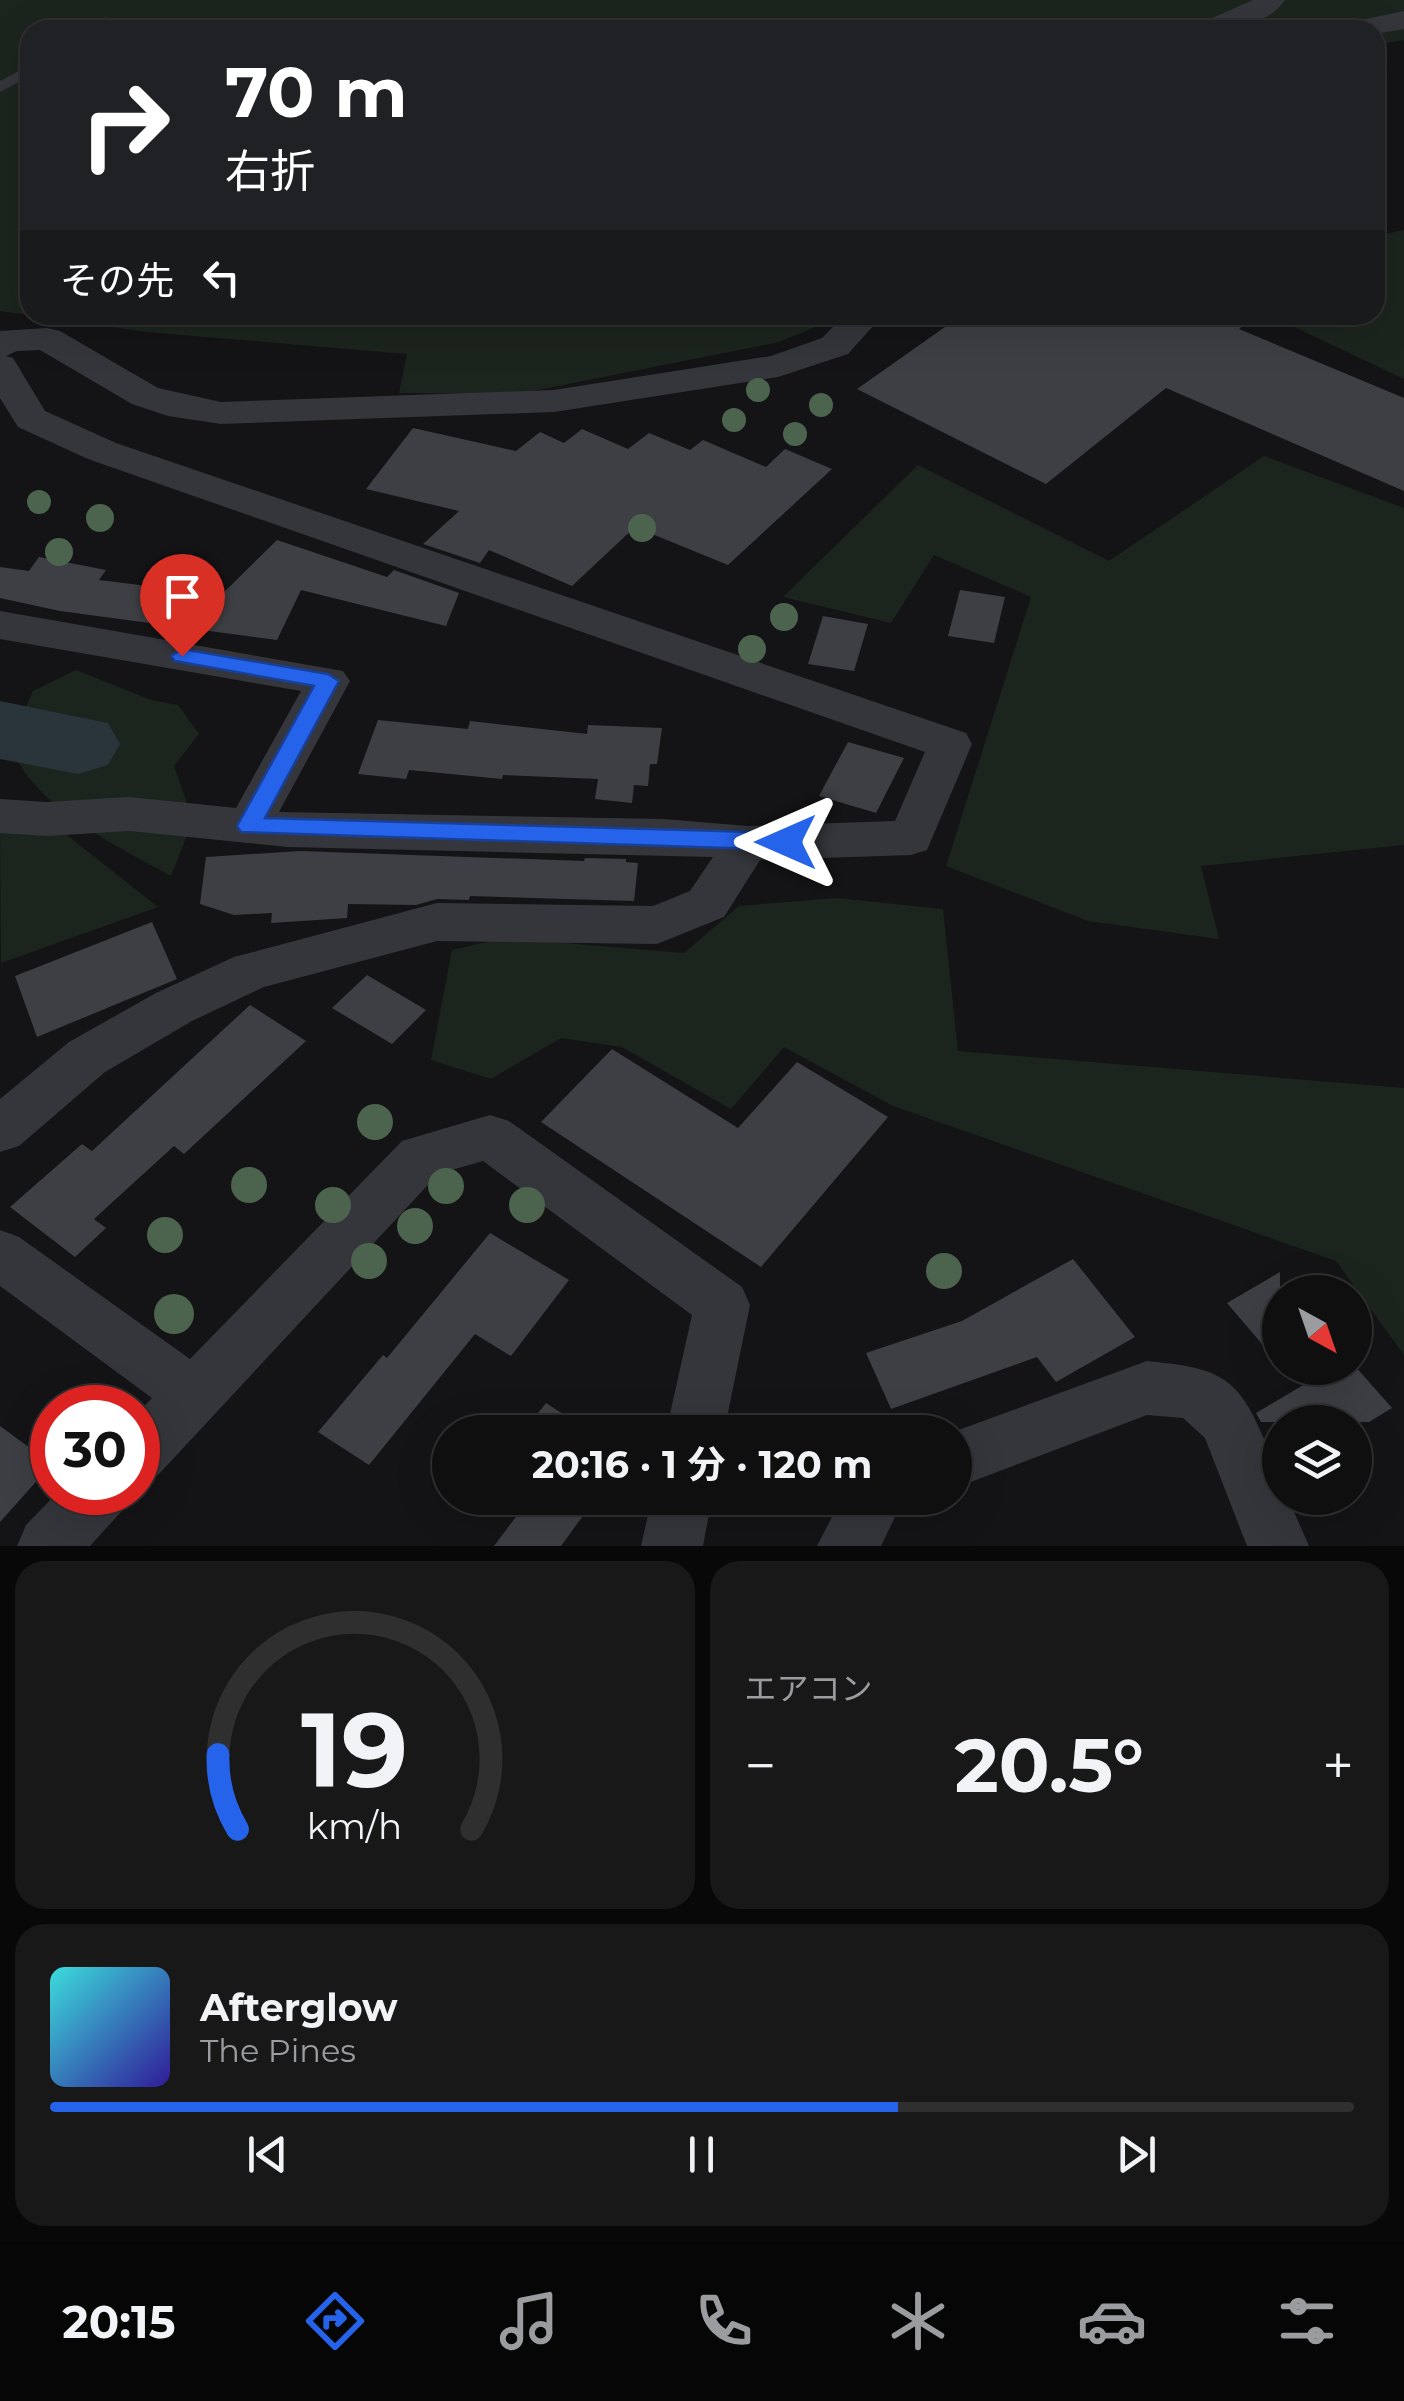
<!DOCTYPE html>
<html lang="ja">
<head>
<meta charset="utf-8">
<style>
	body { margin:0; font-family:Montserrat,"Noto Sans JP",sans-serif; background:#181819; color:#f1f3f6; height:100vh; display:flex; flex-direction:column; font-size:38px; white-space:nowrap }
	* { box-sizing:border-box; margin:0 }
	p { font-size:32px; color:#9b9c9f }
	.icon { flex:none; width:55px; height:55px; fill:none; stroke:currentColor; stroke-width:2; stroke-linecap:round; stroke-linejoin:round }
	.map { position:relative; height:1546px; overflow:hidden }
	.sheet { display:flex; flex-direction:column; gap:15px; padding:15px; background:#080809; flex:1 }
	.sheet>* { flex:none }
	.hud { position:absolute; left:20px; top:20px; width:1365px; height:305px; border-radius:30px; box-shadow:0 10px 40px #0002,0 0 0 2px #2f2f30; background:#202124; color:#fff; overflow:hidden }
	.needle { width:65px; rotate:140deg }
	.buttons { position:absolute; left:1262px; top:1275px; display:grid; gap:20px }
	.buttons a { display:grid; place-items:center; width:110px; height:110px; border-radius:50%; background:#0f0f10; box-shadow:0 10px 40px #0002,0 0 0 2px #2f2f30; font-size:50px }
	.speed { position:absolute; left:30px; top:1385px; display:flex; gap:20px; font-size:50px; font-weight:700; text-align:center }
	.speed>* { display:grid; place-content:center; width:130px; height:130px; border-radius:50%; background:#0f0f10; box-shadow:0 10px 40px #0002,0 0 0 2px #2f2f30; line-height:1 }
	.speed .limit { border:15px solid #d22; background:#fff; color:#111 }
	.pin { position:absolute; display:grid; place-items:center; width:85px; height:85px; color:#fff; margin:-102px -42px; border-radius:50% 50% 50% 0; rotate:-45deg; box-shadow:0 0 10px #0007 }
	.pin .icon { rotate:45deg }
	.me { position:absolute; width:110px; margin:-55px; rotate:270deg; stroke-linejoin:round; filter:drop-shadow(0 0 8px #0008) }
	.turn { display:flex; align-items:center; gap:35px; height:210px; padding:0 40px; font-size:45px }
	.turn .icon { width:130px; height:130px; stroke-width:2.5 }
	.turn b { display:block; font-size:70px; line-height:85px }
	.then { display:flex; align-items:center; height:95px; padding:0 40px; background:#0003; gap:20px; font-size:38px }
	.big { font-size:75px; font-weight:700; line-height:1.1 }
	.sheet .widget { flex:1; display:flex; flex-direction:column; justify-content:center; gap:15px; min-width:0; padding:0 35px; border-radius:30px; background:#181819 }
	.sheet .dial { align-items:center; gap:0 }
	.dial svg { height:260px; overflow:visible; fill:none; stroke:#2f2f30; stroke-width:7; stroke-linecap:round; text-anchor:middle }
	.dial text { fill:#f1f3f6; stroke:none }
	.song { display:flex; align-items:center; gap:30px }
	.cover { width:120px; height:120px; border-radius:15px; background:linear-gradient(135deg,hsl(180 70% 55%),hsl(250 70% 35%)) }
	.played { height:10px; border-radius:5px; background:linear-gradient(90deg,#2563eb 65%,#2f2f30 65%) }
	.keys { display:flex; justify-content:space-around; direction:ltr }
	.heat { display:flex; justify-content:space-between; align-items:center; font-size:55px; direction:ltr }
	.sheet .tiles { flex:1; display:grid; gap:15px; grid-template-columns:1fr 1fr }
	.widget:last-child { grid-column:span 2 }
	.trip { position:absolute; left:432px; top:1415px; width:540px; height:100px; border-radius:50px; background:#0f0f10; box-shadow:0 10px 40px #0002,0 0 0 2px #2f2f30; font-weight:700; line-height:100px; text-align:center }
	.tabs { display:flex; height:160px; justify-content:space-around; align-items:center; background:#060606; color:#9b9c9f }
	.tabs .icon { width:70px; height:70px }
	.tabs .active { color:#2563eb }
	.tabs b { font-size:45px; color:#f1f3f6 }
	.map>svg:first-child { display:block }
	.green { fill:#1c251d }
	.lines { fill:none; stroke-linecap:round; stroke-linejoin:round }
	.river { fill:#29343b; fill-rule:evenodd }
	.building { fill:#3e3f44 }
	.lane { fill:#35363c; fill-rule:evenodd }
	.street { fill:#35363c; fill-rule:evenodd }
	.tree { fill:#4c644d }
	.route { fill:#2563eb; stroke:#184099; stroke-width:2.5 }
</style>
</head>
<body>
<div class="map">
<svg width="1404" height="1546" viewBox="0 0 1404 1546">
	<rect width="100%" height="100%" fill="#141416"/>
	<path class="green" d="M0 0H1404V40L1375 45V30H30V315H844L779 342 518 394 399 393 407 354 147 332 0 311Z
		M1404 230V379L1269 315H1375V236Z
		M1264 456 1404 508V845L1201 866 1219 939 1088 921 946 866 1031 597 934 555 891 623 783 597 918 465 1109 561Z
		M76 670 151 700 178 705 199 734 174 766 193 820 171 876C117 846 31 806 10 744L33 691Z
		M58 828 158 907 1 963 0 830Z
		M837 898 943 909 958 1051 1404 1088V1355L1336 1261 893 1106 784 1047 731 1109 622 1047 561 1038 491 1079 431 1060 452 950 504 938 684 953 739 906Z"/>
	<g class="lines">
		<path class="river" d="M0 701 108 723 120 744 108 765 78 774 0 759Z"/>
	</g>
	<path class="building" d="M962 315H1256L1239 329 1404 398V491L1166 388 1046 484 857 389Z
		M413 428 516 451 540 432 564 443 582 429 628 449 649 433 690 450 703 440 766 467 785 449 832 469 728 565 635 527 572 586 489 550 480 563 423 544 459 511 366 489Z
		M277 540 387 577 394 570 459 593 446 626 301 590 277 640 60 611 0 598V567L29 571 39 557 106 570 99 580 221 595Z
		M960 590 1005 597 994 643 948 636Z
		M823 616 868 624 854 671 808 664Z
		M378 720 468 729 470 721 587 734 588 725 662 728 657 764H650L648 786 634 785 632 803 595 799 598 779 503 775 502 779 409 770 406 779 358 774Z
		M848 742 904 758 876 813 819 796Z
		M300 851 584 861 585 858 626 859V862L638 863 634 901 470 896 469 900 437 899 416 905 348 904 347 918 271 923 272 913 234 915 200 904 206 857Z
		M152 922 177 979 37 1037 15 976Z
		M367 975 426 1010 392 1044 332 1008Z
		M250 1005 306 1041 184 1154 174 1146 94 1219 106 1228 75 1257 10 1207 82 1144 92 1151Z
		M612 1049 738 1128 797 1062 888 1117 761 1267 541 1122Z
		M490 1233 569 1280 511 1356 475 1334 369 1465 318 1432 383 1355 387 1358Z
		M1073 1259 1135 1337 1056 1382 1037 1357 891 1409 866 1353 962 1321Z
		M1280 1272V1365L1227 1303Z
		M1355 1366 1392 1408 1369 1422H1261L1256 1413 1332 1368Z
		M546 1403 591 1432H523Z
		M0 1426 52 1464 0 1522Z
		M530 1498H596L561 1546H494Z"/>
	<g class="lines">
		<path class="lane" d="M106 17 113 21 101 30H84Z
			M30 65V76L0 92V81Z"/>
		<path class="street" d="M1253 0H1285C1264 29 1227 30 1194 30L1199 24Z
			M1404 11V29L1375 34V30H1337L1342 24Z
			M845 315H883L848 354 778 377 554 412 221 424 168 416 132 404 40 350 17 351 6 356 13 358 45 411 116 443 966 733 972 744 927 850 911 855 760 860 724 917 657 944 437 941 264 987 192 1021 105 1072 19 1146 0 1152V1099L69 1042 156 993 234 957 437 903 653 906 690 891 713 857 288 847 129 831 47 836 0 833V799L47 802 129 797 236 808 301 691 0 639V611L343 671 350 681 279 812 664 819 747 826 895 821 925 752 88 459 18 427 0 398V331L47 328 60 331 158 388 221 402 554 390 771 356 822 338Z
			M490 1115 509 1121 742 1287 750 1305 724 1432H666L692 1315 483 1161 438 1174 159 1474 138 1482V1413L152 1398 0 1286V1230L19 1237 190 1359 402 1141Z
			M1147 1361C1213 1368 1237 1372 1263 1437 1272 1458 1280 1475 1280 1498H1288L1309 1546H1247L1205 1438 1183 1418 1147 1415 955 1488 953 1432Z
			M58 1492H130L121 1512 90 1546H17L26 1525Z
			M652 1498H712L703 1546H641Z
			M842 1498H904L881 1546H817Z"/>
	</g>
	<g class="tree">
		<circle cx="758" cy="390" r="12"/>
		<circle cx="821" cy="405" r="12"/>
		<circle cx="734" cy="420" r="12"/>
		<circle cx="795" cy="434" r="12"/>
		<circle cx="39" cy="502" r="12"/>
		<circle cx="100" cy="518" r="14"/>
		<circle cx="642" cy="528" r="14"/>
		<circle cx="59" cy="552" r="14"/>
		<circle cx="784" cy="617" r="14"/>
		<circle cx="752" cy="649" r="14"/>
		<circle cx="375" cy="1122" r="18"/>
		<circle cx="249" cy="1185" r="18"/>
		<circle cx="446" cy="1186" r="18"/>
		<circle cx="333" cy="1205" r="18"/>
		<circle cx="527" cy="1205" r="18"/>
		<circle cx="415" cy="1226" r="18"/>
		<circle cx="165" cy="1235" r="18"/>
		<circle cx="369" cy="1261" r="18"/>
		<circle cx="944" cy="1271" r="18"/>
		<circle cx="174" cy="1314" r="20"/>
	</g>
	<path class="route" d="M182 649 328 674 339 681 265 818 786 833 798 842 786 850 241 832 237 826 314 686 175 661 171 656Z"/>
</svg>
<div class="buttons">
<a><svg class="needle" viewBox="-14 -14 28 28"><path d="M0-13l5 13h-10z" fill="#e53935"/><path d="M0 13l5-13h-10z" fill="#9b9c9f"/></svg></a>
<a><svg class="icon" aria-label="layers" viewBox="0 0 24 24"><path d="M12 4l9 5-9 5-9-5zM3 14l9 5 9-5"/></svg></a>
</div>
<div class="speed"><div class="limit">30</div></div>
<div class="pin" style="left:182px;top:656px;background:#d93025"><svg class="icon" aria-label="arrive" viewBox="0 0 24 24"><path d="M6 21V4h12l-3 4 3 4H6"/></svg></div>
<svg class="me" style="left:786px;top:842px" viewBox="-20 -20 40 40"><path d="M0-17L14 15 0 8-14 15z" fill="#2563eb" stroke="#fff" stroke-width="4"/></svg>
<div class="trip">20:16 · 1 分 · 120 m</div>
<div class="hud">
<div class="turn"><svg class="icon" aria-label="right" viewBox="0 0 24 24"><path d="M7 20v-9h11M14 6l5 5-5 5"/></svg><div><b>70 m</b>右折</div></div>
<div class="then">その先<svg class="icon" aria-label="left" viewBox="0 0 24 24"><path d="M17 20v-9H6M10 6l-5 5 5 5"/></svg></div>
</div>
</div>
<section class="sheet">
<div class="tiles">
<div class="widget dial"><svg viewBox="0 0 100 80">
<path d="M14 69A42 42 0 1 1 86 69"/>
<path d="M14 69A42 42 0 0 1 8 46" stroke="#2563eb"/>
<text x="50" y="56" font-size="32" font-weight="700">19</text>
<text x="50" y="72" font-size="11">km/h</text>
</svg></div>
<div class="widget"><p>エアコン</p>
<div class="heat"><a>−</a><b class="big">20.5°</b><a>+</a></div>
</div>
<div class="widget">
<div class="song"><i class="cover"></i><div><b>Afterglow</b><p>The Pines</p></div></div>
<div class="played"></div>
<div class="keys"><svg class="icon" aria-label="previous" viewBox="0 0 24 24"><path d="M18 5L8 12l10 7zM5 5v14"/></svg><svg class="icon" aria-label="pause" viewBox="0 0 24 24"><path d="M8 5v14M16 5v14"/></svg><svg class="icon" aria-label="next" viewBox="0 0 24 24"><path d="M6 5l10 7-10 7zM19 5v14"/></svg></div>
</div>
</div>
</section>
<nav class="tabs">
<b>20:15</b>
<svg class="icon active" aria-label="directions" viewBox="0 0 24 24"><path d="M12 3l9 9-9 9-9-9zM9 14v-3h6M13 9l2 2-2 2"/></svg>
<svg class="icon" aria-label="music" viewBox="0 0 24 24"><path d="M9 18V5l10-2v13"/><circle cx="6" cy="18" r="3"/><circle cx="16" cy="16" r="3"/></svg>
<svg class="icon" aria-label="phone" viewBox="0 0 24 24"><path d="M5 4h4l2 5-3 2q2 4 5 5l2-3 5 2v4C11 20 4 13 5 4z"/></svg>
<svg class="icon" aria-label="climate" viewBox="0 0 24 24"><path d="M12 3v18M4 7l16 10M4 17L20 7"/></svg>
<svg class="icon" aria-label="car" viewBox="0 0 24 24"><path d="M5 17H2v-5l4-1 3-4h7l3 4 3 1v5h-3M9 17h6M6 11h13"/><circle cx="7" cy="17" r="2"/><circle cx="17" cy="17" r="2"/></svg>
<svg class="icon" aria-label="filters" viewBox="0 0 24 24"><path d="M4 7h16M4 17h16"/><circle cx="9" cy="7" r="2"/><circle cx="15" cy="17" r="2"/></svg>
</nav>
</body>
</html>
